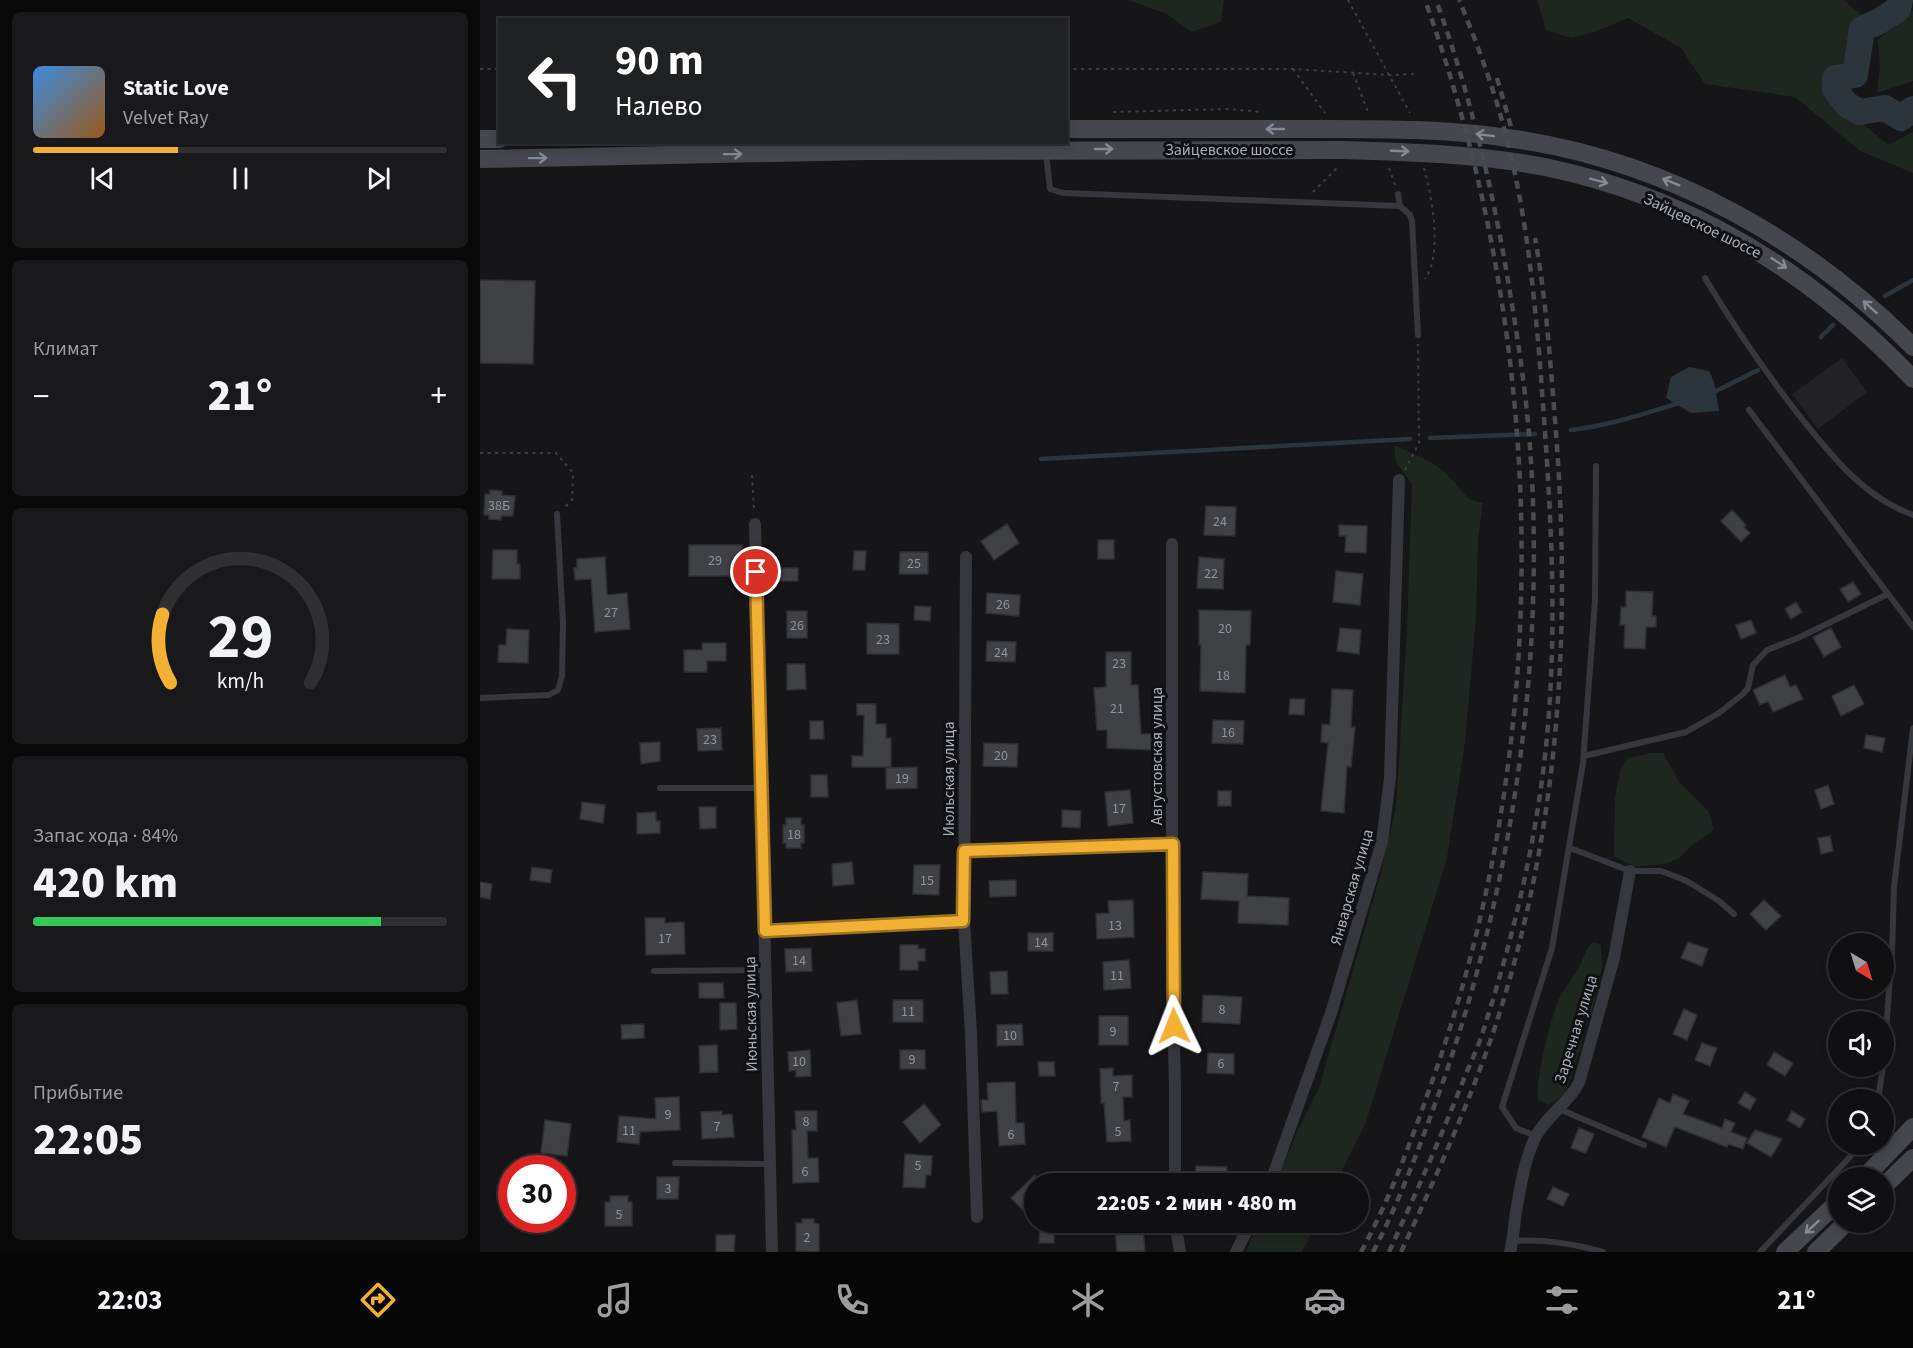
<!DOCTYPE html>
<html lang="ru">
<head>
<meta charset="utf-8">
<style>
	body { margin:0; font-family:"Source Sans 3",sans-serif; background:#19191b; color:#f1f3f6; height:100vh; display:flex; flex-direction:column; font-size:22px; white-space:nowrap }
	* { box-sizing:border-box; margin:0 }
	p { font-size:20px; color:#9c9d9f }
	.icon { flex:none; width:33px; height:33px; fill:none; stroke:currentColor; stroke-width:2; stroke-linecap:round; stroke-linejoin:round }
	.map { position:relative; flex:1; overflow:hidden }
	.drawer { display:flex; flex-direction:column; gap:12px; padding:12px; background:#09090a; width:480px }
	.drawer>* { flex:none }
	.top-card { position:absolute; left:18px; top:18px; width:570px; height:126px; border-radius:0px; box-shadow:0 3px 9px #0003,0 0 0 2px #303032; background:#202124; color:#fff; overflow:hidden }
	.needle { width:39px; rotate:142deg }
	.fabs { position:absolute; left:1348px; top:933px; display:grid; gap:12px }
	.fabs a { display:grid; place-items:center; width:66px; height:66px; border-radius:50%; background:#101012; box-shadow:0 3px 9px #0003,0 0 0 2px #303032; font-size:30px }
	.speed { position:absolute; left:18px; top:1155px; display:flex; gap:12px; font-size:30px; font-weight:700; text-align:center }
	.speed>* { display:grid; place-content:center; width:78px; height:78px; border-radius:50%; background:#101012; box-shadow:0 3px 9px #0003,0 0 0 2px #303032; line-height:1 }
	.speed .limit { border:9px solid #d22; background:#fff; color:#111 }
	.pin { position:absolute; display:grid; place-items:center; width:51px; height:51px; color:#fff; margin:-26px; border:3px solid #fff; border-radius:50%; box-shadow:0 2px 6px #0007 }
	.me { position:absolute; width:66px; margin:-33px; rotate:358deg; stroke-linejoin:round; filter:drop-shadow(0 0 4px #0008) }
	.turn { display:flex; align-items:center; gap:21px; height:126px; padding:0 18px; font-size:27px }
	.turn .icon { width:78px; height:78px; stroke-width:2.5 }
	.turn b { display:block; font-size:42px; line-height:51px }
	.big { font-size:45px; font-weight:800; line-height:1.1 }
	.drawer .tile { flex:1; display:flex; flex-direction:column; justify-content:center; gap:9px; min-width:0; padding:0 21px; border-radius:9px; background:#19191b }
	.drawer .dial { align-items:center; gap:0 }
	.dial svg { height:156px; overflow:visible; fill:none; stroke:#303032; stroke-width:7; stroke-linecap:round; text-anchor:middle }
	.dial text { fill:#f1f3f6; stroke:none }
	.song { display:flex; align-items:center; gap:18px }
	.cover { width:72px; height:72px; border-radius:9px; background:linear-gradient(135deg,hsl(210 70% 55%),hsl(30 70% 35%)) }
	.played { height:6px; border-radius:3px; background:linear-gradient(90deg,#f2b134 35%,#303032 35%) }
	.keys { display:flex; justify-content:space-around; direction:ltr }
	.heat { display:flex; justify-content:space-between; align-items:center; font-size:33px; direction:ltr }
	.charge { height:9px; border-radius:4px; background:linear-gradient(90deg,#34c759 84%,#303032 0) }
	.trip { position:absolute; left:544px; top:1173px; width:345px; height:60px; border-radius:30px; background:#101012; box-shadow:0 3px 9px #0003,0 0 0 2px #303032; font-weight:800; line-height:60px; text-align:center }
	.menu { display:flex; height:96px; justify-content:space-around; align-items:center; background:#060607; color:#9c9d9f }
	.menu .icon { width:42px; height:42px }
	.menu .current { color:#f2b134 }
	.menu b { font-size:27px; color:#f1f3f6 }
	main { display:flex; flex:1; min-height:0 }
	.map>svg:first-child { display:block }
	.built { fill:#222225 }
	.green { fill:#1e261f }
	.water { fill:#2c353c }
	.lines { fill:none; stroke-linecap:round; stroke-linejoin:round }
	.stream { stroke:#2c353c; stroke-width:4.5 }
	.river { stroke:#2c353c; stroke-width:26 }
	.building { fill:#404145; stroke:#303034; stroke-width:1.5 }
	.path { stroke:#3d3f44; stroke-width:2; stroke-dasharray:3 4.5; stroke-linecap:butt }
	.lane { stroke:#37383d; stroke-width:6 }
	.street { stroke:#37383d; stroke-width:12 }
	.secondary { stroke:#45474d; stroke-width:18 }
	.rail { stroke:#4a4c52; stroke-width:4.5; stroke-dasharray:8 6; stroke-linecap:butt }
	.oneway { stroke:#858993 }
	.route-casing { stroke:#9d7322; stroke-width:15 }
	.route { stroke:#f2b134; stroke-width:10 }
	.labels { text-anchor:middle; stroke-width:6; stroke-linejoin:round; paint-order:stroke }
	.number-label { font-size:14px; fill:#8e929b }
	.street-label { font-size:16px; fill:#a8adb8; stroke:#111113 }
</style>
</head>
<body>
<main>
<section class="drawer">
<div class="tile">
<div class="song"><i class="cover"></i><div><b>Static Love</b><p>Velvet Ray</p></div></div>
<div class="played"></div>
<div class="keys"><svg class="icon" aria-label="previous" viewBox="0 0 24 24"><path d="M18 5L8 12l10 7zM5 5v14"/></svg><svg class="icon" aria-label="pause" viewBox="0 0 24 24"><path d="M8 5v14M16 5v14"/></svg><svg class="icon" aria-label="next" viewBox="0 0 24 24"><path d="M6 5l10 7-10 7zM19 5v14"/></svg></div>
</div>
<div class="tile"><p>Климат</p>
<div class="heat"><a>−</a><b class="big">21°</b><a>+</a></div>
</div>
<div class="tile dial"><svg viewBox="0 0 100 80">
<path d="M14 69A42 42 0 1 1 86 69"/>
<path d="M14 69A42 42 0 0 1 10 34" stroke="#f2b134"/>
<text x="50" y="56" font-size="32" font-weight="700">29</text>
<text x="50" y="72" font-size="11">km/h</text>
</svg></div>
<div class="tile"><p>Запас хода · 84%</p><b class="big">420 km</b><div class="charge"></div></div>
<div class="tile"><p>Прибытие</p><b class="big">22:05</b></div>
</section>
<div class="map">
<svg width="1433" height="1252" viewBox="0 0 1433 1252">
	<rect width="100%" height="100%" fill="#161618"/>
	<path class="built" d="M1362 358 1387 392 1338 429 1312 394Z"/>
	<path class="green" d="M648 0H744L741 22 711 32 687 14Z
		M1057 0H1363L1387 19 1355 78C1356 105 1389 128 1408 145L1433 132V173L1380 151 1315 97 1225 84 1201 48 1148 18 1115 32 1091 38 1066 30Z
		M1433 10V81L1397 93 1400 66 1398 40Z
		M914 445 951 462 965 472 989 499 1003 503 998 539 996 618 985 742 967 858 886 1122 856 1183 795 1184 818 1130 839 1088 899 880 916 807 927 628 932 484 916 462Z
		M1171 753H1183L1200 783 1229 812 1234 830 1212 845 1198 859 1185 864 1155 867 1134 856 1135 798 1140 771 1148 758Z
		M1114 942 1121 945 1122 967 1119 982 1113 1008 1104 1029 1101 1047 1085 1094 1069 1105 1058 1100C1055 1081 1071 1015 1080 997 1086 986 1094 976 1100 965 1105 956 1105 948 1114 942Z
		M778 1223V1222L836 1223 822 1252H766Z"/>
	<path class="water" d="M1209 367 1229 371 1234 382 1239 411 1211 413 1186 398 1191 377Z"/>
	<g class="lines">
		<path class="stream" d="M1405 296 1433 280
			M1341 337 1353 325
			M1230 394 1278 370
			M1091 430C1128 426 1163 414 1199 403
			M950 438 1055 434
			M561 459 930 439"/>
		<path class="river" d="M1420 0 1418 9 1398 22 1382 29 1375 75 1355 78V89L1367 105 1380 112 1405 108 1421 118 1433 109"/>
	</g>
	<path class="building" d="M0 280 55 281 53 364 0 363Z
		M10 490 22 491V495L35 496 33 516H21V520L9 519V515H4L5 494H10Z
		M726 506 756 507 755 536 724 535Z
		M1252 510 1266 525 1264 527 1270 533 1261 542 1241 521Z
		M527 524 539 543 514 560 501 541Z
		M859 525 887 526 886 553 865 552 866 536H859Z
		M618 540H634V559H618Z
		M209 545H262V576H209Z
		M13 550H37V564H40V579H12Z
		M374 551H386L385 570H373Z
		M420 552H448V574H419Z
		M125 557 127 595 147 593 150 629 115 632 111 579 95 580 94 568H97V559Z
		M719 557 744 559 743 589 717 588Z
		M298 568H318V581H298Z
		M856 571 883 574 880 605 853 602Z
		M1373 582 1381 594 1368 602 1360 589Z
		M1146 591 1173 592 1172 616H1176V627H1166L1165 649 1144 648 1145 625H1140L1141 607H1146Z
		M507 593 540 595 539 616 506 613Z
		M1316 602 1322 612 1311 619 1305 609Z
		M435 606 451 607 450 621 434 620Z
		M719 610 771 611 770 645H766L765 693 720 691 721 645H719Z
		M307 611H327V638H307Z
		M1271 620 1276 633 1261 639 1256 625Z
		M387 623 419 624V654H387Z
		M860 628 881 630 879 654 857 651Z
		M1351 628 1361 647 1344 657 1333 637Z
		M27 629 49 630 48 663 18 662 19 645H26Z
		M507 641 536 642 535 662 506 661Z
		M222 643H246V661H227V672H204V650H222Z
		M626 652H651V685H658L661 734H671V750L627 748V730H617L614 688 626 687Z
		M307 664H325L326 689 307 690Z
		M1305 675 1310 687 1316 685 1323 699 1293 712 1288 701 1280 705 1273 690Z
		M1374 685 1384 704 1361 716 1352 696Z
		M852 689 873 690 871 727H875L871 767 867 766 864 813 841 811 848 743 841 742 842 724 850 725Z
		M810 699H825L824 715 809 714Z
		M377 704H396V724H406V738H411V767H372V756H383L384 715H377Z
		M733 720 764 721 763 744 732 743Z
		M330 721H343L344 739H330Z
		M241 728 242 750 218 751 217 729Z
		M1386 735 1405 738 1402 752 1384 748Z
		M180 742V761L161 764 160 743Z
		M504 743 538 744 537 767 503 766Z
		M437 767V788L406 789V768Z
		M331 775H347L348 797H331Z
		M1348 785 1354 804 1341 809 1335 790Z
		M650 790 653 823 628 826 625 792Z
		M738 791H751V806H738Z
		M102 802 125 805 123 823 100 819Z
		M219 807H236V828L220 829Z
		M582 810 601 811 600 828 582 827Z
		M176 812V821H180V833L157 834V813Z
		M306 818H321V825H324V843H321V848H306V843H303V825H306Z
		M1350 836 1353 851 1341 854 1338 838Z
		M372 862 374 884 353 886 352 864Z
		M434 865H460L459 895 433 894Z
		M52 867 72 870 70 883 50 880Z
		M723 872 768 874 767 896 809 898 808 925 758 923 759 901 721 899Z
		M536 880V896L510 897 509 881Z
		M0 882 12 884 10 899 0 897Z
		M653 900 654 937 617 939 616 914 629 913 628 901Z
		M1284 900 1301 916 1286 930 1270 914Z
		M165 918H185V923L204 922 205 954 166 955Z
		M548 933H573V951H548Z
		M1208 942 1228 949 1222 966 1201 958Z
		M420 945H438V949H445V961H438V970H420Z
		M331 948 332 971 306 972 305 949Z
		M649 960 651 988 624 990 623 962Z
		M527 971 528 994H511L510 972Z
		M219 983H243L244 998H219Z
		M723 995 762 997 760 1024 722 1022Z
		M377 1000 381 1034 361 1036 357 1003Z
		M413 1000H443V1022H413Z
		M240 1003H256L257 1029 240 1030Z
		M1204 1009 1217 1015 1207 1040 1193 1034Z
		M619 1016H648V1045H619Z
		M164 1024V1038L142 1039 141 1025Z
		M542 1024 543 1045 517 1046V1025Z
		M1222 1043 1237 1048 1230 1066 1215 1060Z
		M237 1045 238 1072 220 1073 219 1046Z
		M330 1050 331 1076 316 1077V1070L309 1071 308 1052Z
		M420 1050H445V1069H420Z
		M1294 1052 1313 1063 1305 1076 1287 1065Z
		M728 1053 754 1054V1074L727 1073Z
		M558 1062H574L575 1076H559Z
		M633 1068V1076L652 1075V1097H643L644 1121 650 1120 651 1141 627 1142 624 1103H621L620 1069Z
		M535 1082 536 1123H544L545 1144 519 1146 517 1111 502 1112 501 1100H508L507 1083Z
		M1265 1092 1276 1099 1270 1110 1258 1103Z
		M1193 1094 1209 1101 1203 1114 1242 1128 1245 1119 1255 1123 1251 1132 1267 1138 1263 1149 1248 1144 1247 1147 1195 1127 1186 1147 1162 1137 1179 1098 1190 1103Z
		M199 1097 200 1130 160 1132 159 1144 137 1142 139 1116 176 1119 175 1098Z
		M444 1104 461 1125 440 1143 423 1122Z
		M242 1111V1115L252 1114 254 1137 222 1139 221 1112Z
		M315 1111H337V1131H327L328 1158H338L339 1182 313 1183 312 1130H316Z
		M1312 1111 1325 1119 1320 1128 1307 1120Z
		M65 1120 91 1124 87 1156 61 1153Z
		M1099 1128 1114 1134 1106 1153 1091 1148Z
		M1275 1130 1302 1139 1291 1157 1267 1143Z
		M425 1154 452 1156 451 1175H446L445 1188 423 1187Z
		M716 1166 747 1167 746 1184H715Z
		M652 1172V1184H629V1173Z
		M555 1175V1203L545 1212 531 1198Z
		M177 1177H199L198 1199H177Z
		M1073 1187 1089 1194 1083 1206 1067 1199Z
		M130 1196H148V1202H152V1226H125V1202H130Z
		M322 1219H334V1223L339 1224V1252L316 1251V1223H322Z
		M663 1226 665 1251 637 1252 635 1227Z
		M560 1228 574 1229V1243H559Z
		M236 1235H255L254 1252H236Z"/>
	<g class="lines">
		<path class="path" d="M868 0 930 113
			M0 69H20
			M586 69H813L910 75 936 74
			M813 69 845 113
			M873 73 888 112
			M633 112 749 109 780 112
			M909 168 915 185
			M944 168C952 197 963 254 945 279
			M833 192 859 166
			M0 453H76L93 473 92 500 84 508
			M925 470 939 443 938 344
			M272 475 274 511"/>
		<path class="lane" d="M566 153 570 189 583 193 920 206 918 194
			M920 206 930 215 932 221 938 335
			M1225 278C1253 325 1284 370 1318 414 1350 454 1383 497 1433 515
			M1269 410 1433 627
			M0 698 69 695 78 690 82 676 83 623 77 514
			M1104 756 1206 732 1239 713 1263 694 1268 688 1273 665 1287 650 1318 638 1408 594
			M180 788H280
			M1090 848 1150 871H1181L1207 881 1239 901 1254 914
			M484 851 692 844
			M285 931 484 921
			M174 971 285 970
			M1404 1057 1412 952 1414 887 1433 728
			M1398 1100 1403 1066
			M1079 1109 1164 1145
			M1056 1136 1036 1128 1022 1107 1072 948 1103 763 1115 601 1116 466
			M195 1163 289 1164
			M1033 1241C1065 1239 1092 1243 1123 1252
			M1280 1252 1369 1158 1380 1144"/>
		<path class="street" d="M275 524 292 1252
			M692 544V965L695 1086V1184
			M486 557 484 921 491 1033 497 1217
			M790 1184 851 1013 902 842 910 778 919 480
			M695 1222 700 1252
			M756 1252 771 1222
			M1030 1252C1034 1237 1034 1221 1037 1206 1041 1183 1045 1159 1055 1138 1065 1117 1087 1105 1099 1083L1134 958 1150 871"/>
		<path class="secondary" d="M586 129C659 129 732 129 805 129 884 129 963 127 1041 140 1191 164 1327 240 1433 347
			M0 139H20
			M0 159 386 151 861 150C929 152 998 154 1065 167 1211 197 1331 272 1433 379
			M1384 1178 1433 1127
			M1404 1186 1433 1158
			M1305 1252 1359 1201
			M1336 1252 1367 1222"/>
		<path class="rail" d="M1017 78 1032 130
			M881 1252C912 1195 934 1133 955 1073 1076 728 1068 344 945 0
			M893 1252C922 1197 943 1137 964 1079 1036 871 1068 642 1048 423 1043 369 1034 316 1025 263 1009 174 987 85 956 0
			M909 1252C934 1197 959 1142 981 1086 989 1066 999 1046 1005 1025 1039 919 1064 807 1070 696 1076 599 1070 501 1063 404 1057 322 1050 240 1032 160 1020 106 1001 52 979 0
			M921 1252C955 1179 988 1106 1014 1030 1080 830 1092 629 1075 420 1070 359 1066 298 1055 238"/>
	</g>
	<defs><path id="oneway-shaft" d="M-6 0H5M1.5-3L5.5 0L1.5 3" fill="none" stroke-width="1.6" stroke-linecap="round" stroke-linejoin="round" transform="scale(1.5)"/></defs>
	<g class="oneway">
		<use href="#oneway-shaft" transform="translate(795 129) rotate(180)"/>
		<use href="#oneway-shaft" transform="translate(1005 135) rotate(-173)"/>
		<use href="#oneway-shaft" transform="translate(624 149)"/>
		<use href="#oneway-shaft" transform="translate(920 151) rotate(2)"/>
		<use href="#oneway-shaft" transform="translate(253 154) rotate(-1)"/>
		<use href="#oneway-shaft" transform="translate(58 158) rotate(-1)"/>
		<use href="#oneway-shaft" transform="translate(1119 181) rotate(15)"/>
		<use href="#oneway-shaft" transform="translate(1191 182) rotate(-158)"/>
		<use href="#oneway-shaft" transform="translate(1299 263) rotate(33)"/>
		<use href="#oneway-shaft" transform="translate(1390 307) rotate(-138)"/>
		<use href="#oneway-shaft" transform="translate(1332 1227) rotate(137)"/>
	</g>
	<g class="lines">
		<g class="route-casing">
			<path id="route" d="M276 572 285 931 483 921 484 851 693 844 694 1026"/>
		</g>
		<use href="#route" class="route"/>
	</g>
	<g class="labels">
		<g class="number-label">
			<text x="19" y="510">38Б</text>
			<text x="740" y="526">24</text>
			<text x="235" y="565">29</text>
			<text x="434" y="568">25</text>
			<text x="731" y="578">22</text>
			<text x="523" y="609">26</text>
			<text x="131" y="617">27</text>
			<text x="317" y="630">26</text>
			<text x="745" y="633">20</text>
			<text x="403" y="644">23</text>
			<text x="521" y="657">24</text>
			<text x="639" y="668">23</text>
			<text x="743" y="680">18</text>
			<text x="637" y="713">21</text>
			<text x="748" y="737">16</text>
			<text x="230" y="744">23</text>
			<text x="521" y="760">20</text>
			<text x="422" y="783">19</text>
			<text x="639" y="813">17</text>
			<text x="314" y="839">18</text>
			<text x="447" y="885">15</text>
			<text x="635" y="930">13</text>
			<text x="185" y="943">17</text>
			<text x="561" y="947">14</text>
			<text x="319" y="965">14</text>
			<text x="637" y="980">11</text>
			<text x="742" y="1014">8</text>
			<text x="428" y="1016">11</text>
			<text x="633" y="1036">9</text>
			<text x="530" y="1040">10</text>
			<text x="432" y="1064">9</text>
			<text x="319" y="1066">10</text>
			<text x="741" y="1068">6</text>
			<text x="636" y="1091">7</text>
			<text x="188" y="1119">9</text>
			<text x="326" y="1126">8</text>
			<text x="237" y="1131">7</text>
			<text x="149" y="1135">11</text>
			<text x="638" y="1136">5</text>
			<text x="531" y="1139">6</text>
			<text x="438" y="1170">5</text>
			<text x="325" y="1176">6</text>
			<text x="188" y="1193">3</text>
			<text x="139" y="1219">5</text>
			<text x="327" y="1242">2</text>
		</g>
		<g class="street-label">
			<text x="749" y="155">Зайцевское шоссе</text>
			<text transform="translate(1223 225) rotate(26)" y="6">Зайцевское шоссе</text>
			<text transform="translate(676 756) rotate(-90)" y="6">Августовская улица</text>
			<text transform="translate(468 779) rotate(-90)" y="6">Июльская улица</text>
			<text transform="translate(871 887) rotate(-74)" y="6">Январская улица</text>
			<text transform="translate(270 1014) rotate(-91)" y="6">Июньская улица</text>
			<text transform="translate(1095 1029) rotate(-73)" y="6">Заречная улица</text>
		</g>
	</g>
</svg>
<div class="fabs">
<a><svg class="needle" viewBox="-14 -14 28 28"><path d="M0-13l5 13h-10z" fill="#e53935"/><path d="M0 13l5-13h-10z" fill="#9c9d9f"/></svg></a>
<a><svg class="icon" aria-label="sound" viewBox="0 0 24 24"><path d="M4 9h4l5-4v14l-5-4H4zM17 9q2 3 0 6"/></svg></a>
<a><svg class="icon" aria-label="search" viewBox="0 0 24 24"><circle cx="10" cy="10" r="6"/><path d="M15 15l6 6"/></svg></a>
<a><svg class="icon" aria-label="layers" viewBox="0 0 24 24"><path d="M12 4l9 5-9 5-9-5zM3 14l9 5 9-5"/></svg></a>
</div>
<div class="speed"><div class="limit">30</div></div>
<div class="pin" style="left:276px;top:572px;background:#d93025"><svg class="icon" aria-label="arrive" viewBox="0 0 24 24"><path d="M6 21V4h12l-3 4 3 4H6"/></svg></div>
<svg class="me" style="left:694px;top:1026px" viewBox="-20 -20 40 40"><path d="M0-17L14 15 0 8-14 15z" fill="#f2b134" stroke="#fff" stroke-width="4"/></svg>
<div class="trip">22:05 · 2 мин · 480 m</div>
<div class="top-card">
<div class="turn"><svg class="icon" aria-label="left" viewBox="0 0 24 24"><path d="M17 20v-9H6M10 6l-5 5 5 5"/></svg><div><b>90 m</b>Налево</div></div>
</div>
</div>
</main>
<nav class="menu">
<b>22:03</b>
<svg class="icon current" aria-label="directions" viewBox="0 0 24 24"><path d="M12 3l9 9-9 9-9-9zM9 14v-3h6M13 9l2 2-2 2"/></svg>
<svg class="icon" aria-label="music" viewBox="0 0 24 24"><path d="M9 18V5l10-2v13"/><circle cx="6" cy="18" r="3"/><circle cx="16" cy="16" r="3"/></svg>
<svg class="icon" aria-label="phone" viewBox="0 0 24 24"><path d="M5 4h4l2 5-3 2q2 4 5 5l2-3 5 2v4C11 20 4 13 5 4z"/></svg>
<svg class="icon" aria-label="climate" viewBox="0 0 24 24"><path d="M12 3v18M4 7l16 10M4 17L20 7"/></svg>
<svg class="icon" aria-label="car" viewBox="0 0 24 24"><path d="M5 17H2v-5l4-1 3-4h7l3 4 3 1v5h-3M9 17h6M6 11h13"/><circle cx="7" cy="17" r="2"/><circle cx="17" cy="17" r="2"/></svg>
<svg class="icon" aria-label="filters" viewBox="0 0 24 24"><path d="M4 7h16M4 17h16"/><circle cx="9" cy="7" r="2"/><circle cx="15" cy="17" r="2"/></svg>
<b>21°</b>
</nav>
</body>
</html>
